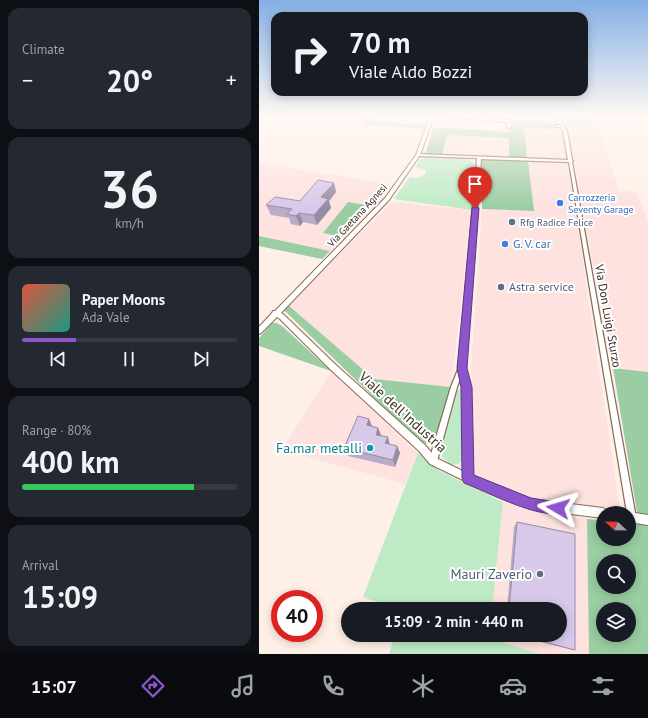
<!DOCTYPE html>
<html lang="en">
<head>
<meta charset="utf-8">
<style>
	body { margin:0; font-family:"PT Sans",sans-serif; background:#242831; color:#f1f3f6; height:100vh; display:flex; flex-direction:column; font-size:15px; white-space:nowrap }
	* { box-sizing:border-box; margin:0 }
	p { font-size:13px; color:#9ea1a6 }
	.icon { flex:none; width:22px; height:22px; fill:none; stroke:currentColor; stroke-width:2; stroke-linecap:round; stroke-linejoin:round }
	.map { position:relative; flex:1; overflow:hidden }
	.details { display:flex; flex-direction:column; gap:8px; padding:8px; background:#0d0f14; width:259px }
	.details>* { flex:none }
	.top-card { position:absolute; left:12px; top:12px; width:317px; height:84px; border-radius:12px; box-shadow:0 2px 10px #0003; background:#171b24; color:#f1f3f6; overflow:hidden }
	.needle { width:26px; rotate:292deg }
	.tools { position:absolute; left:337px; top:506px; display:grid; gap:8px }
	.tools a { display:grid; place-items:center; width:40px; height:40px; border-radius:50%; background:#171b24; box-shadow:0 2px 10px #0003; font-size:20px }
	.speed { position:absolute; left:12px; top:590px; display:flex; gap:8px; font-size:20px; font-weight:700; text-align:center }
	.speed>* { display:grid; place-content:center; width:52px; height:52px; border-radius:50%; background:#171b24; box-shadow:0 2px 10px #0003; line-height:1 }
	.speed .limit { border:6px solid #d22; background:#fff; color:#111 }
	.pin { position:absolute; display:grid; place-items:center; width:34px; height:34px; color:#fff; margin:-41px -17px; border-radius:50% 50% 50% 0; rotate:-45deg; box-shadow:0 0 4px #0007 }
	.pin .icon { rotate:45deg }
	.me { position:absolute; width:44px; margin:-22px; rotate:277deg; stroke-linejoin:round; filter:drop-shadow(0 0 3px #0008) }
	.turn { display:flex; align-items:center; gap:14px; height:84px; padding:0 12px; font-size:18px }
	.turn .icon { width:52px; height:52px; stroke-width:2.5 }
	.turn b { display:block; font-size:28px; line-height:34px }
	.big { font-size:30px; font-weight:600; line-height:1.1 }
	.details .tile { flex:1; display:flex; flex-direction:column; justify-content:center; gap:6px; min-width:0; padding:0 14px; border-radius:12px; background:#242831 }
	.details .dial { align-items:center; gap:0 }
	.dial b { font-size:52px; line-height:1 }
	.song { display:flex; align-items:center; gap:12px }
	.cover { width:48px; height:48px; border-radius:6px; background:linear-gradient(135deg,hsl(10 70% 55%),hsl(170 70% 35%)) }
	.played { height:4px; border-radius:2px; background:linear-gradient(90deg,#8d55cc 25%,#363941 25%) }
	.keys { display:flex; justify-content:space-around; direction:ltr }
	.heat { display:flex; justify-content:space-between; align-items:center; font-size:22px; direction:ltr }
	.charge { height:6px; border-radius:3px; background:linear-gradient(90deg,#34c759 80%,#363941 0) }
	.trip { position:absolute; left:82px; top:602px; width:226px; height:40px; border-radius:20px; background:#171b24; box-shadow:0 2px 10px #0003; font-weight:600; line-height:40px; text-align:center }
	.tab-bar { display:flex; height:64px; justify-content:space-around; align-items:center; background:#090b0e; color:#9ea1a6 }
	.tab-bar .icon { width:28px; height:28px }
	.tab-bar .current { color:#8d55cc }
	.tab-bar b { font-size:18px; color:#f1f3f6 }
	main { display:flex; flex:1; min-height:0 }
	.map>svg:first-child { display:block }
	.industrial { fill:#fde2df }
	.green { fill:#beebc5 }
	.forest { fill:#9acda2; fill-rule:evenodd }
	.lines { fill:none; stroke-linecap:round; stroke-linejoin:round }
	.minor-casing { stroke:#8a6b58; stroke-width:2.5 }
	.tertiary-casing { stroke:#8a6b58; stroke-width:2 }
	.minor { fill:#fff; fill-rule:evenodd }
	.tertiary { fill:#fff; fill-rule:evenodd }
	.wall { fill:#baacc9 }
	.shaded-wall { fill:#978ca4 }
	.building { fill:#d8c8ea; stroke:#978ca4 }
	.route { fill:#8d55cc; stroke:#5c3785 }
	.shop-dot { fill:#3f7fe0; stroke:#fff; stroke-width:1.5 }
	.service-dot { fill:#5c6f8a; stroke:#fff; stroke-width:1.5 }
	.culture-dot { fill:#0f9aa8; stroke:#fff; stroke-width:1.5 }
	.labels { text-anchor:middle; stroke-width:4; stroke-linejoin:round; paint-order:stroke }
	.far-shop-label { font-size:10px; fill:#366cbe; stroke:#fff; text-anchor:start }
	.far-street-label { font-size:10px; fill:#382b22; stroke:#fff }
	.far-service-label { font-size:10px; fill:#4e5e75; stroke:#fff; text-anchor:start }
	.shop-label { font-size:12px; fill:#366cbe; stroke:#fff; text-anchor:start }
	.service-label { font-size:12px; fill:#4e5e75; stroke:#fff; text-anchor:start }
	.street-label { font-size:12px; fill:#382b22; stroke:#fff }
	.near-street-label { font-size:14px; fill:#382b22; stroke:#fff }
	.near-culture-label { font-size:14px; fill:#0d838f; stroke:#fff; text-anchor:end }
	.near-service-label { font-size:14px; fill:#4e5e75; stroke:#fff; text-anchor:end }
</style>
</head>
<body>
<main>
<section class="details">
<div class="tile"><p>Climate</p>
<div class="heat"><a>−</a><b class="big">20°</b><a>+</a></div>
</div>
<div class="tile dial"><b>36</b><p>km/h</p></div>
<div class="tile">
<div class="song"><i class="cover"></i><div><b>Paper Moons</b><p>Ada Vale</p></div></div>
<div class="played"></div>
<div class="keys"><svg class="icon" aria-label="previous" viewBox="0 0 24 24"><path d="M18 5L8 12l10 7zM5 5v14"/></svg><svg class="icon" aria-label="pause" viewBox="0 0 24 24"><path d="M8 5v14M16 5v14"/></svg><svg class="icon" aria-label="next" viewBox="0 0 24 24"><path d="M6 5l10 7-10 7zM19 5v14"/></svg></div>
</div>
<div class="tile"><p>Range · 80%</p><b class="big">400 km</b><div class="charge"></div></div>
<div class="tile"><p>Arrival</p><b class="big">15:09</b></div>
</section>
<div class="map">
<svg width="389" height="654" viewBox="0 0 389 654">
	<rect width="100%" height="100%" fill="#fff0e7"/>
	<path class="industrial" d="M308 122 339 124 360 190 377 192 389 221V372L353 367Z
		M265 128 300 129 303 131 308 159 268 157Z
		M188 135 250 138V157L183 155Z
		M269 161 309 163 361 510 274 498 216 474 212 367 223 209 274 211Z
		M0 163 130 184 114 206V210L71 251 0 236Z
		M133 202 213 210 192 387 115 379 29 305Z
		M72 371 159 453 146 484 23 450Z
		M244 502 272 511 329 518 330 654H281L230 638V635H301V609H233Z"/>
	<path class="green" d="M295 116H337L339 124 295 122Z
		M166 158 208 159 215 162 213 210 135 199 151 177C157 178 164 178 167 172L166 169 156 168 160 160Z
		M202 389 205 393 202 461 200 464 192 465 183 457 182 452 196 393 199 390Z
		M159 453 179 470 244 502 233 609H138L104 597Z
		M136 635H230V638L281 654H130Z"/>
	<path class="forest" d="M108 116H120L117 121 167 125 166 129 103 124Z
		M253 120 292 122 293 129 265 128 268 157H250V138L188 135 183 155 166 154 175 127 251 132Z
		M223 159 269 161 275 211 223 209Z
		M89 202 113 206 83 237 64 233Z
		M0 236 71 251 63 259 0 246Z
		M29 305 115 379 192 387 177 436 174 443 170 444 165 443 147 429 25 310Z
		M13 323H18L23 326 72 371 0 346V338Z
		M354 368 389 372V654H330L328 519 344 520V539H370V523L380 524ZM344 561H370V587H344ZM344 609H370V635H344Z"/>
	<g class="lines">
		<g class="minor-casing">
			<path id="minor" d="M173 116H194L250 120 252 121V127L250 128 248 127V122Z
				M297 125H304L308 131 313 160 314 161 313 162 377 518 376 521 373 522 370 521V513H368L310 162 222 159 206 367 211 387 213 478 212 481 209 482 206 481 205 478V387L202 376 198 387 178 461 174 465 170 461 192 387 200 367 218 158 159 156 157 155 159 154 309 160 304 131 302 127H296V125Z"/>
		</g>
		<g class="tertiary-casing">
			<path id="tertiary" d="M171 116H175L161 155 130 200 22 313 25 315 78 366 166 445 177 458 212 475 272 499 344 508 347 510 349 513H344V518L272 509 206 481 171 464 160 451 72 370 21 319 18 317 2 333 0 334V327L13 313 14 311H16L126 198 157 155Z
				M370 512 389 515V525L370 522V513H368Z"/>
		</g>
		<use href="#minor" class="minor"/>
		<use href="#tertiary" class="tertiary"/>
	</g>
	<path class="wall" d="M75 183 77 192 70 201 72 208 58 225 44 222 41 226 32 224 30 218 12 215 7 205 41 201Z
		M110 419 113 426 119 428 122 436 131 445 138 446 141 453 136 467 89 456 85 448Z
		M258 522 316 534V650L310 649 254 635H301V609H248L255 527Z"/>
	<path class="shaded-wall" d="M75 183 77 192 70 201 72 208 58 225 55 215 62 197Z
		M40 213 44 222 41 226 37 216Z
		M110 419 113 427 108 425Z
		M119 428 122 435 120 442 117 435Z
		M129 437 131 445 126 443Z
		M138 446 141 453 136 467 134 460Z"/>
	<path class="building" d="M59 180 75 183 62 197 69 199 55 215 40 213 37 216 28 214 33 209 7 205 16 197 41 201Z
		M99 416 110 419 108 425 119 428 117 435 129 437 126 443 138 446 134 460 85 448Z
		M258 522 316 534V650L258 635H301V609H250Z"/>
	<linearGradient id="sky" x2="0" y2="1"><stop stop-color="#84b0e4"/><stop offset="0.56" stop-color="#fff8f4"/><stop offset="1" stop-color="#fff8f4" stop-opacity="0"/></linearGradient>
	<rect width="389" height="208" fill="url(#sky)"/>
	<path class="route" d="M216 206 220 208 208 368 213 387 215 475 272 498 303 503 305 508 303 512C283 521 226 491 205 483L203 478 202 387 198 368 213 208Z"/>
	<g class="shop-dot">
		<circle cx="301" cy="203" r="4"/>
		<circle cx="246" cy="244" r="4"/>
	</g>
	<g class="service-dot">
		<circle cx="253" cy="222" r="4"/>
		<circle cx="242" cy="287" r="4"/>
		<circle cx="281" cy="574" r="4"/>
	</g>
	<circle class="culture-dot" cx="111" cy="448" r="4"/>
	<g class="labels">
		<g class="far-shop-label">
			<text x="309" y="201">Carrozzeria<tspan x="309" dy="12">Seventy Garage</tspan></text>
		</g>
		<g class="far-street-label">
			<text transform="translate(98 215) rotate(-47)" y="4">Via Gaetana Agnesi</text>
		</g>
		<g class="far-service-label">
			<text x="261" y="226">Rfg Radice Felice</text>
		</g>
		<g class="shop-label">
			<text x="254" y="248">G. V. car</text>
		</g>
		<g class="service-label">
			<text x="250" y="291">Astra service</text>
		</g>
		<g class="street-label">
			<text transform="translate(349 316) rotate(80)" y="4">Via Don Luigi Sturzo</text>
		</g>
		<g class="near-street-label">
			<text transform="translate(144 412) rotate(42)" y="5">Viale dell'Industria</text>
		</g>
		<g class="near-culture-label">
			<text x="103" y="453">Fa.mar metalli</text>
		</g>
		<g class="near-service-label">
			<text x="273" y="579">Mauri Zaverio</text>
		</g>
	</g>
</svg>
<div class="tools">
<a><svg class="needle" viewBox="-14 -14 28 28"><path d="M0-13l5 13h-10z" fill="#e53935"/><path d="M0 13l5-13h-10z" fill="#9ea1a6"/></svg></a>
<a><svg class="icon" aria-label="search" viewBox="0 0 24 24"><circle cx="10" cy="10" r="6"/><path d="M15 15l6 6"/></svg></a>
<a><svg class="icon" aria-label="layers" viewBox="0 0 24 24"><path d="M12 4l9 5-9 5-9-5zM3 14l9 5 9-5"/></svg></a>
</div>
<div class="speed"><div class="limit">40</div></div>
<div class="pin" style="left:216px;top:208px;background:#d93025"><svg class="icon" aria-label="arrive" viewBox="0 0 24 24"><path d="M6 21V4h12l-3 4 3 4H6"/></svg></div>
<svg class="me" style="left:299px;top:508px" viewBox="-20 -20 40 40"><path d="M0-17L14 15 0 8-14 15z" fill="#8d55cc" stroke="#fff" stroke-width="4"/></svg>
<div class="trip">15:09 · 2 min · 440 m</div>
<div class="top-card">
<div class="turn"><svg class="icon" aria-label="right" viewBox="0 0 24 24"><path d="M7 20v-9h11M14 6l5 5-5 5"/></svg><div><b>70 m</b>Viale Aldo Bozzi</div></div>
</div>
</div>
</main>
<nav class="tab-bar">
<b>15:07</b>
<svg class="icon current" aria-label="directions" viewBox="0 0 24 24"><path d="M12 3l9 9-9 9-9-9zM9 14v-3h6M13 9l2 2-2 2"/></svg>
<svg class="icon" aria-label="music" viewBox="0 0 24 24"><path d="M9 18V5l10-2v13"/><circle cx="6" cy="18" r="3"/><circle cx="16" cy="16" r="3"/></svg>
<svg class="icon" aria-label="phone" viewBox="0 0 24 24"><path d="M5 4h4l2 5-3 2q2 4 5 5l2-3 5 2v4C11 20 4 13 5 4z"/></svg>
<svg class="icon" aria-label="climate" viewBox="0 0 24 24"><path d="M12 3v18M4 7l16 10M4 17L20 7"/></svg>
<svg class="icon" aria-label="car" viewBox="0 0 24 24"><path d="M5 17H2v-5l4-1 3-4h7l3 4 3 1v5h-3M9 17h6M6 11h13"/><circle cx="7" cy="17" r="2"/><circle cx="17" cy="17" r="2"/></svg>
<svg class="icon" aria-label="filters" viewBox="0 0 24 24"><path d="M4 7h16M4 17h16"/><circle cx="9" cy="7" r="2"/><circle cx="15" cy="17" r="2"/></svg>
</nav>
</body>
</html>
